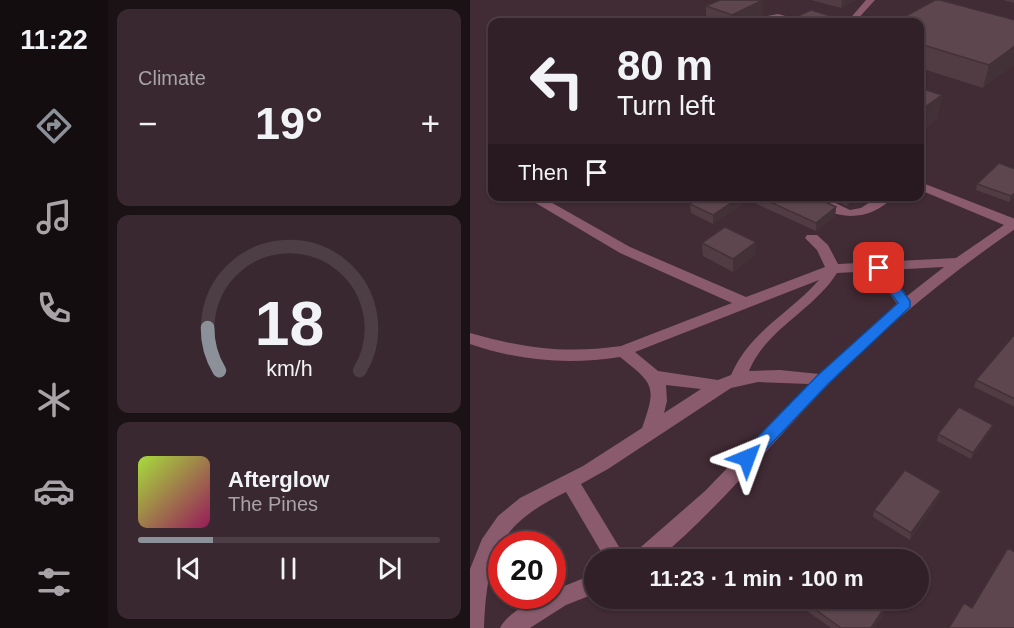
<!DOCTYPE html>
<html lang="en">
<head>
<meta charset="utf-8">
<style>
	body { margin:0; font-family:Arial,sans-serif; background:#39282f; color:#f1f3f6; height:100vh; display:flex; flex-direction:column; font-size:22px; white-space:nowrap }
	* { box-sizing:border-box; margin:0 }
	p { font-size:20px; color:#a8a3a7 }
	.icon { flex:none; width:33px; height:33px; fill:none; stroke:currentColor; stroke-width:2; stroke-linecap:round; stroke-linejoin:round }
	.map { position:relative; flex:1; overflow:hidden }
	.details { display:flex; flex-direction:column; gap:9px; padding:9px; background:#1b1215; width:362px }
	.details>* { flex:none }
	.hud { position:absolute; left:18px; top:18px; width:436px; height:183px; border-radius:12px; box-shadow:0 2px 4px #0004,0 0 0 2px #4c3e44; background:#312027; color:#f1f3f6; overflow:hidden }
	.speed { position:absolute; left:18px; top:531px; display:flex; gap:12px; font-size:30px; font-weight:700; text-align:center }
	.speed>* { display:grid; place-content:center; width:78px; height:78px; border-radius:50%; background:#312027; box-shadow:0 2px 4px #0004,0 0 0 2px #4c3e44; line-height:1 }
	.speed .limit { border:9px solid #d22; background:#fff; color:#111 }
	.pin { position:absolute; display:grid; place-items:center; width:51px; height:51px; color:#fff; margin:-26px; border-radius:12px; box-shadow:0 3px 9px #0006 }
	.me { position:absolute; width:66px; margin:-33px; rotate:44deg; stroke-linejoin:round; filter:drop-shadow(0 0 4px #0008) }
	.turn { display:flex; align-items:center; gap:21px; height:126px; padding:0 30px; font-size:27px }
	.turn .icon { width:78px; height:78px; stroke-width:2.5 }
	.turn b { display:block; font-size:42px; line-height:51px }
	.then { display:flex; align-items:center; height:57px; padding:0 30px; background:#0003; gap:12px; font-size:22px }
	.big { font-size:45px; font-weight:700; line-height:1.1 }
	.details .widget { flex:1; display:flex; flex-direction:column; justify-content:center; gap:9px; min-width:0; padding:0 21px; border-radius:12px; background:#39282f }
	.details .dial { align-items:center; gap:0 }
	.dial svg { height:156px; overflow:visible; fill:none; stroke:#4c3e44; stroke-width:7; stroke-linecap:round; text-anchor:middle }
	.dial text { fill:#f1f3f6; stroke:none }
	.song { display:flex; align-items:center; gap:18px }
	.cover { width:72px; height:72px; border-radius:9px; background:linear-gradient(135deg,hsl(80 70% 55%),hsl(330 70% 35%)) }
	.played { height:6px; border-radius:3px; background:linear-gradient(90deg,#8c9099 25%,#4c3e44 25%) }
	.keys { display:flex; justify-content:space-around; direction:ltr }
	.heat { display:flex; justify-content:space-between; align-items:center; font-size:33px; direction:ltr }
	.trip { position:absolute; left:114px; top:549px; width:345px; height:60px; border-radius:30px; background:#312027; box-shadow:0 2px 4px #0004,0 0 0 2px #4c3e44; font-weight:700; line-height:60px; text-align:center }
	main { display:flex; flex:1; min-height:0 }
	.dock { display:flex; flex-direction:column; width:108px; justify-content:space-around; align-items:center; background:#140d10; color:#a8a3a7 }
	.dock .icon { width:42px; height:42px }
	.dock .on { color:#8c9099 }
	.dock b { font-size:27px; color:#f1f3f6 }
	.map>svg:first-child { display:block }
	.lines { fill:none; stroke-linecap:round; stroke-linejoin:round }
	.minor { fill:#895b6d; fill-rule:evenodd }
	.wall { fill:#513c44 }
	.shaded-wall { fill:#423137 }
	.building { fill:#5e464f; stroke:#423137; stroke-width:1.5 }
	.route { fill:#1a73e8; stroke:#114b97; stroke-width:1.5 }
</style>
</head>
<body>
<main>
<nav class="dock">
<b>11:22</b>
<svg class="icon on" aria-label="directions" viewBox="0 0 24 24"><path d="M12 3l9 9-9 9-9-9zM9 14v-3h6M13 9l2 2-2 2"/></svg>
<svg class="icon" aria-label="music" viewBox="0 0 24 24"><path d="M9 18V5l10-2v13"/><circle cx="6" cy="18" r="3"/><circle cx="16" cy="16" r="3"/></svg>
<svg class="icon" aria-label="phone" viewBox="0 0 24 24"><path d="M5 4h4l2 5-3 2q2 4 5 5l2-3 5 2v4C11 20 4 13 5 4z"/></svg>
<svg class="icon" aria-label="climate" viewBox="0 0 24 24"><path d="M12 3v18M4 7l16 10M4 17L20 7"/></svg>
<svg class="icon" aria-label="car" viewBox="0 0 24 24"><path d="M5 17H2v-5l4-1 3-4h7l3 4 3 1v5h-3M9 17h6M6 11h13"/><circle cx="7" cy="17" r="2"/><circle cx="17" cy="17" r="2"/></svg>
<svg class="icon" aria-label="filters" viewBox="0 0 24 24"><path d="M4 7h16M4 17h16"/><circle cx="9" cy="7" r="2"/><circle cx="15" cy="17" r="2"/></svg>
</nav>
<section class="details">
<div class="widget"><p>Climate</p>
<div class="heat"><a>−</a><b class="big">19°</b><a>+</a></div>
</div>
<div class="widget dial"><svg viewBox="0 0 100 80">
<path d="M14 69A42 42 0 1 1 86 69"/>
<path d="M14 69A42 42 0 0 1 8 47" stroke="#8c9099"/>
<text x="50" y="56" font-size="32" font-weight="700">18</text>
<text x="50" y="72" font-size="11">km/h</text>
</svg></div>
<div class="widget">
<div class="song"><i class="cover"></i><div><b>Afterglow</b><p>The Pines</p></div></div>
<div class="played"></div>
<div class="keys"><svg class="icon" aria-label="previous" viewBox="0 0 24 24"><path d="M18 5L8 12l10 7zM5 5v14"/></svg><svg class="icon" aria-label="pause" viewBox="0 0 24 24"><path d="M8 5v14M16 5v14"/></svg><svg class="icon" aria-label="next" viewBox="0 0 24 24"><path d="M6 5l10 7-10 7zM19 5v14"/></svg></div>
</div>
</section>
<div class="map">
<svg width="545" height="628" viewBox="0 0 545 628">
	<rect width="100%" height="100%" fill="#412b34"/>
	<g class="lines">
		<path class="minor" d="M396 0H405L385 22H377Z
			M308 14 338 22 308 19 279 22 287 18Z
			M450 182 545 219V229C477 276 413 328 356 387 300 445 249 508 187 560H161L164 553 235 491 339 384 288 382 261 388 138 469 111 484 157 560H136L96 492C28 525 17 555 14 628H0V569L12 539 28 516 50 498 113 466 172 428C187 386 184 384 150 357 99 365 49 361 0 344V333C53 348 95 354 151 346L262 303 150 253 54 196H70L160 247 276 297 355 267 347 250 335 238 337 235H347L358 245 368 264 486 258 534 225 450 190ZM474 267 437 296 418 270ZM404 271 427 304 349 374 310 370 279 371C296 329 343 311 367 273ZM349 280C318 315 281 330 261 375L248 380 188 371 165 352ZM196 385 231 389 194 413 197 401Z
			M334 196H351L380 210 391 208 409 196H424C399 224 361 221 334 196Z
			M124 574V594L96 605 60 628H30C36 614 67 596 82 596V591Z"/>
	</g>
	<path class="wall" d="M341 0H386L371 8Z
		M533 0H545V3Z
		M236 6 293 15 277 22H242L236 20Z
		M545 20 513 88 450 68V22Z
		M450 88 472 95 467 119 450 132Z
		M545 169V197L539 202 506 190 507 184Z
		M232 196H343L366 207 365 216 346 231 278 200 243 224 221 213 220 204Z
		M357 196H396L386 204 382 202 377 206Z
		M286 242 285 255 263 272 233 256 232 243Z
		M545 334V407L504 387 506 380Z
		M523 425 521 431 501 459 467 441 468 434Z
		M471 491 469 498 440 540 403 517 404 510Z
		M331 599 421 603 404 628H361L330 606Z"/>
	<path class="shaded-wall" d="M293 0V15L277 22H262V15Z
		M372 0H386L371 8Z
		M545 46V65L513 88 519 65Z
		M472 95 467 119 450 132V122L452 109Z
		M545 193V197L539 202 541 196Z
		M271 196H278V200L243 224V215Z
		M380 196H383L382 202 377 206 378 198Z
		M387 196H396L386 204Z
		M366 207 365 216 346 231V223Z
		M286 242 285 255 263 272V259Z
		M523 425 521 431 501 459 503 453Z
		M471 491 469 498 440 540 441 533Z
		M421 598H422L421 603 404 628H401Z"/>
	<path class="building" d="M250 0H293L262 15 236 6Z
		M465 0H470L545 20V46L519 65 450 44V22H425Z
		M341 10 380 22H315Z
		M450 88 472 95 452 109 450 108Z
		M529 163 545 169V193L541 196 507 184Z
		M232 196H271L243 215 220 204Z
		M287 196H343L366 207 346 223Z
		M255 227 286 242 263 259 232 243Z
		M545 334V399L506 380Z
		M489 407 523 425 503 453 468 434Z
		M435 470 471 491 441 533 404 510Z
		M538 548 545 552V628H479L494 603 502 608Z
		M331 598H421L401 628H371L331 599Z"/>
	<path class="route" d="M409 264 413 265 440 301V307L358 384 283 463H272L269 458 272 453 347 376 428 303 402 268Z"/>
</svg>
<div class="speed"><div class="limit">20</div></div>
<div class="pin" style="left:409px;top:268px;background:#d93025"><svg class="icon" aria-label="arrive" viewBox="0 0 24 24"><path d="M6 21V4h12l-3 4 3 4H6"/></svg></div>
<svg class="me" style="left:277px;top:458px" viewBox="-20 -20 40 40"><path d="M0-17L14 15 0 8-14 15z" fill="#1a73e8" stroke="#fff" stroke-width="4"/></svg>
<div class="trip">11:23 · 1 min · 100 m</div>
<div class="hud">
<div class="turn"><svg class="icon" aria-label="left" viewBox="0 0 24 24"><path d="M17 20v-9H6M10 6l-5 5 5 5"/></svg><div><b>80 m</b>Turn left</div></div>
<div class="then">Then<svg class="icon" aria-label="arrive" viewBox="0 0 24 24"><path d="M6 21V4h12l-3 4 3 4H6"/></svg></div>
</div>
</div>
</main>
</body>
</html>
